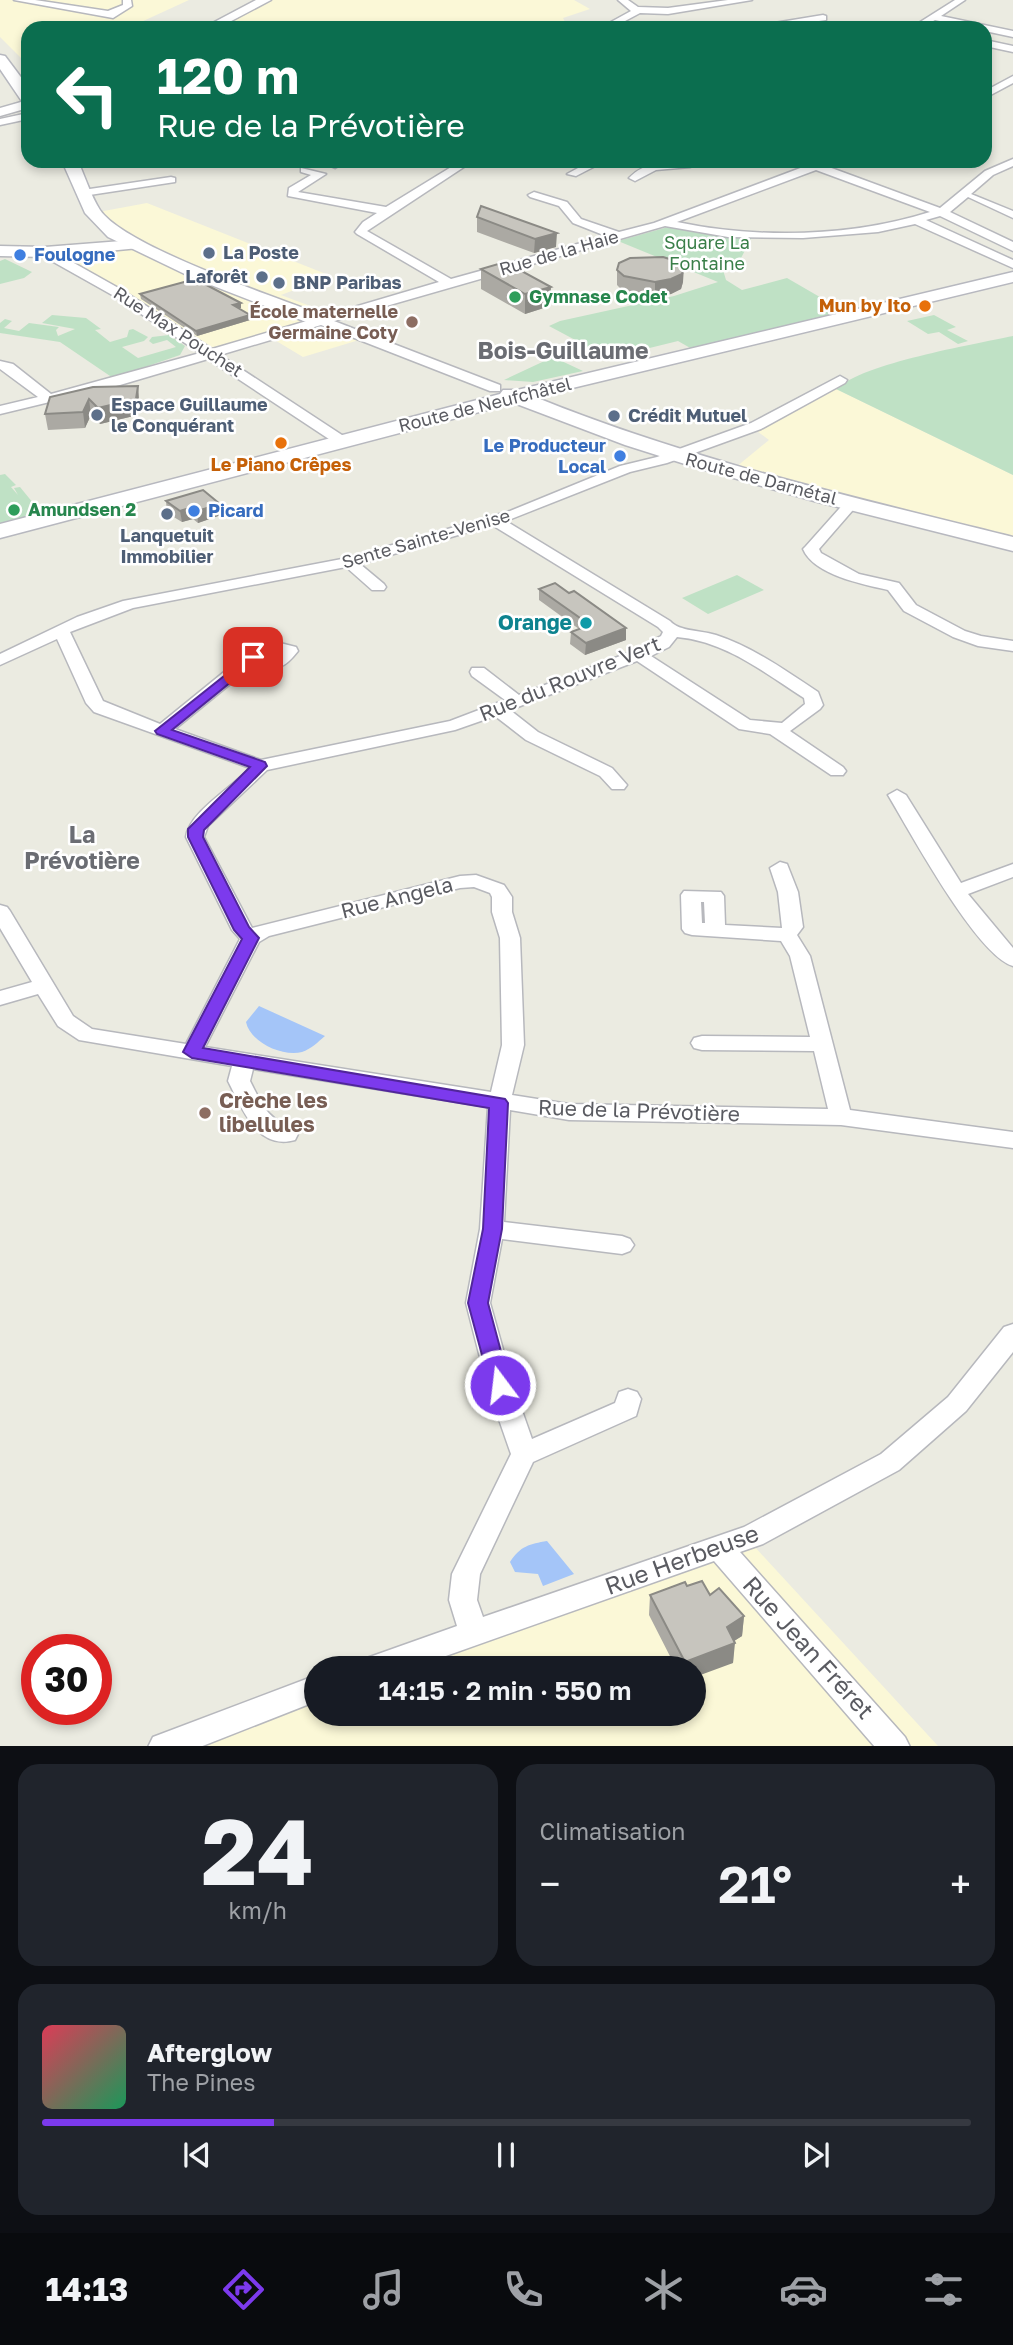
<!DOCTYPE html>
<html lang="fr">
<head>
<meta charset="utf-8">
<style>
	body { margin:0; font-family:"Golos Text",sans-serif; background:#20242c; color:#f1f3f6; height:100vh; display:flex; flex-direction:column; font-size:26px; white-space:nowrap }
	* { box-sizing:border-box; margin:0 }
	p { font-size:23px; color:#9ea1a6 }
	.icon { flex:none; width:38px; height:38px; fill:none; stroke:currentColor; stroke-width:2; stroke-linecap:round; stroke-linejoin:round }
	.map { position:relative; height:1746px; overflow:hidden }
	.sheet { display:flex; flex-direction:column; gap:18px; padding:18px; background:#0d0f14; flex:1 }
	.sheet>* { flex:none }
	.guide { position:absolute; left:21px; top:21px; width:971px; height:147px; border-radius:21px; box-shadow:0 4px 10px #0003; background:#0b6e4f; color:#fff; overflow:hidden }
	.speed { position:absolute; left:21px; top:1634px; display:flex; gap:14px; font-size:35px; font-weight:700; text-align:center }
	.speed>* { display:grid; place-content:center; width:91px; height:91px; border-radius:50%; background:#171b24; box-shadow:0 4px 10px #0003; line-height:1 }
	.speed .limit { border:10px solid #d22; background:#fff; color:#111 }
	.pin { position:absolute; display:grid; place-items:center; width:60px; height:60px; color:#fff; margin:-30px; border-radius:14px; box-shadow:0 4px 10px #0006 }
	.me { position:absolute; width:77px; margin:-38px; rotate:345deg; stroke-linejoin:round; filter:drop-shadow(0 0 5px #0008) }
	.turn { display:flex; align-items:center; gap:24px; height:147px; padding:0 21px; font-size:32px }
	.turn .icon { width:91px; height:91px; stroke-width:2.5 }
	.turn b { display:block; font-size:49px; line-height:60px }
	.big { font-size:52px; font-weight:600; line-height:1.1 }
	.sheet .tile { flex:1; display:flex; flex-direction:column; justify-content:center; gap:10px; min-width:0; padding:0 24px; border-radius:21px; background:#20242c }
	.sheet .dial { align-items:center; gap:0 }
	.dial b { font-size:91px; line-height:1 }
	.song { display:flex; align-items:center; gap:21px }
	.cover { width:84px; height:84px; border-radius:10px; background:linear-gradient(135deg,hsl(350 70% 55%),hsl(150 70% 35%)) }
	.played { height:7px; border-radius:4px; background:linear-gradient(90deg,#7c3aed 25%,#363941 25%) }
	.keys { display:flex; justify-content:space-around; direction:ltr }
	.heat { display:flex; justify-content:space-between; align-items:center; font-size:38px; direction:ltr }
	.sheet .tiles { flex:1; display:grid; gap:18px; grid-template-columns:1fr 1fr }
	.tile:last-child { grid-column:span 2 }
	.trip { position:absolute; left:304px; top:1656px; width:402px; height:70px; border-radius:35px; background:#171b24; box-shadow:0 4px 10px #0003; font-weight:600; line-height:70px; text-align:center }
	.dock { display:flex; height:112px; justify-content:space-around; align-items:center; background:#090b0e; color:#9ea1a6 }
	.dock .icon { width:49px; height:49px }
	.dock .on { color:#7c3aed }
	.dock b { font-size:32px; color:#f1f3f6 }
	.map>svg:first-child { display:block }
	.commercial { fill:#fbf8d7 }
	.green { fill:#bfe1c5 }
	.water { fill:#a4c5f8 }
	.lines { fill:none; stroke-linecap:round; stroke-linejoin:round }
	.minor-casing { stroke:#b7b8bd; stroke-width:3 }
	.tertiary-casing { stroke:#b7b8bd; stroke-width:3 }
	.secondary-casing { stroke:#b7b8bf; stroke-width:3 }
	.minor { fill:#fff; fill-rule:evenodd }
	.tertiary { fill:#fff; fill-rule:evenodd }
	.secondary { fill:#fff; fill-rule:evenodd }
	.wall { fill:#aba9a3 }
	.shaded-wall { fill:#8b8a85 }
	.building { fill:#c7c5be; stroke:#8b8a85; stroke-width:2 }
	.route { fill:#7c3aed; stroke:#51269a; stroke-width:2 }
	.service-dot { fill:#5c6f8a; stroke:#fff; stroke-width:2.5 }
	.shop-dot { fill:#3f7fe0; stroke:#fff; stroke-width:2.5 }
	.leisure-dot { fill:#2e9e5b; stroke:#fff; stroke-width:2.5 }
	.food-dot { fill:#e8710a; stroke:#fff; stroke-width:2.5 }
	.education-dot { fill:#8d6e63; stroke:#fff; stroke-width:2.5 }
	.culture-dot { fill:#0f9aa8; stroke:#fff; stroke-width:2.5 }
	.labels { text-anchor:middle; stroke-width:5; stroke-linejoin:round; paint-order:stroke }
	.far-park-label { font-size:18px; fill:#3a7f49; stroke:#fff }
	.far-service-label { font-size:18px; font-weight:bold; fill:#4e5e75; stroke:#fff; text-anchor:start }
	.far-street-label { font-size:18px; fill:#5a5b61; stroke:#fff }
	.far-shop-label { font-size:18px; font-weight:bold; fill:#366cbe; stroke:#fff; text-anchor:start }
	.far-leisure-label { font-size:18px; font-weight:bold; fill:#27864d; stroke:#fff; text-anchor:start }
	.far-food-label { font-size:18px; font-weight:bold; fill:#c56008; stroke:#fff; text-anchor:end }
	.far-education-label { font-size:18px; font-weight:bold; fill:#785e54; stroke:#fff; text-anchor:end }
	.culture-label { font-size:21px; font-weight:bold; fill:#0d838f; stroke:#fff; text-anchor:end }
	.street-label { font-size:21px; fill:#5a5b61; stroke:#fff }
	.education-label { font-size:21px; font-weight:bold; fill:#785e54; stroke:#fff; text-anchor:start }
	.far-district-label { font-size:23px; font-weight:bold; fill:#6b6d73; stroke:#fff }
	.neighbourhood-label { font-size:23px; font-weight:bold; fill:#6b6d73; stroke:#fff }
	.near-street-label { font-size:24px; fill:#5a5b61; stroke:#fff }
</style>
</head>
<body>
<div class="map">
<svg width="1013" height="1747" viewBox="0 0 1013 1747">
	<rect width="100%" height="100%" fill="#ebebe1"/>
	<path class="commercial" d="M0 0H189L128 28H28V65L0 37Z
		M271 0H574L590 9 563 18 568 28H269L228 22Z
		M147 203 331 276 281 295 326 312 328 319 369 337 303 357 263 333 206 350 71 270 36 255 134 245 93 213Z
		M832 387 1013 475V543L730 472 769 440 754 429Z
		M753 1545 938 1746 158 1747 317 1693V1713H695V1668H391Z"/>
	<path class="green" d="M668 227 752 237 740 260 723 270 726 280 742 290 787 278 844 311 692 349 678 341 609 358 549 326 560 321 674 296 718 282 618 241Z
		M5 259 32 272 24 278 0 284V261Z
		M52 315 86 318 101 329 95 330 110 342 127 337 129 330 133 329 148 337 144 341 122 347 138 358 176 347 167 340 153 344 149 341 152 337 169 335 185 346 180 355 113 378 60 342 0 333V323L5 319 12 321 4 328 19 331 29 323 59 327 56 330 58 336 75 329 42 323Z
		M934 315 956 327 947 330 968 341 958 344 939 332 928 334 907 321Z
		M1013 336V475L836 389C864 363 971 345 1013 336Z
		M553 357 583 371 533 382 504 380Z
		M5 474 16 485 11 487 18 495 14 488 20 487 38 509 47 513 0 525V475Z
		M737 575 764 590 708 614 682 598Z"/>
	<path class="water" d="M259 1006 325 1036C318 1042 311 1049 302 1052 282 1057 250 1042 246 1022Z
		M547 1541 574 1574 543 1586 538 1574 515 1572 510 1562C520 1546 530 1544 547 1541Z"/>
	<g class="lines">
		<g class="minor-casing">
			<path id="minor" d="M14 0H35L108 11 123 5V0H131L132 6 113 18Z
				M618 0H628L638 7 668 8 728 0H752L668 14 640 13 612 28H600L631 11Z
				M955 0H965L941 16 1013 31V37L985 31V28H971L935 20 922 27 917 24Z
				M823 15 826 16V20L769 28H743Z
				M985 40 1013 46V52L985 46Z
				M1013 76V83L985 98V91Z
				M28 113V119L0 125V119Z
				M1013 159V166L993 175 971 194 1013 211V218L968 197 950 212 1013 242V251L940 216 926 220 1013 260V268L915 224 878 232 803 238 728 237 665 226 334 321 500 385V391H490L321 325 220 355 348 439V445H338L208 359 120 385 0 414V406L38 397 0 369V361L13 364 51 394 200 353 114 296 41 255V249H49L122 290 212 349 439 282 357 234 355 232 363 222 377 213 288 196 289 188 311 175 301 172V168L326 174 298 192 386 207 461 161H473L367 231 451 279 606 236 573 223 559 206 530 197 528 195 534 192 567 202 581 219 619 232 654 223 819 161H834L826 166 940 208 985 171ZM816 170 930 212C851 237 758 239 677 222Z
				M319 161H334L340 165 335 168Z
				M591 161H605L576 176 567 174Z
				M704 161 690 167 656 170 635 181 629 178C648 158 679 161 704 161Z
				M171 177 175 178V182L83 196 77 193 83 190Z
				M840 376 847 380 845 383 761 429 667 463 630 472 506 521 670 621C680 632 701 630 716 635 753 647 786 671 818 692L823 705 820 709 790 731 843 767 846 771 843 775H831L770 734 739 729 637 661 510 710 538 732 612 768 627 785 624 789H612L600 776 526 740 495 716 455 730 267 770 208 826 204 837 252 928 460 876 476 875 504 885 512 897V912L520 938 524 1045 512 1095 569 1104 828 1109 814 1051 702 1050 694 1048 691 1043 694 1038 702 1036 810 1037 790 956 781 941 692 935 685 933 682 929 681 895 684 891 721 892 724 896 725 925 782 928 778 892 770 868 780 862 787 864 798 892 803 927 797 935 810 956 850 1110 1013 1132V1148L841 1125 569 1120 510 1110 504 1222 622 1236 630 1239 634 1245 630 1251 622 1254 502 1239 490 1303 513 1385 532 1439 615 1403 619 1392 628 1389 637 1392 641 1399 636 1416 533 1462 480 1574 477 1600 483 1617 744 1527 881 1454 948 1397 1004 1327 1013 1324V1352L966 1411 899 1470 763 1544 740 1552 905 1737 910 1747H875L714 1561 412 1668H360L364 1659 457 1626 449 1600 452 1574 511 1454 487 1385 466 1303 480 1229 488 1107 253 1069 250 1081C263 1106 267 1120 295 1128L298 1134 295 1140C257 1151 242 1108 228 1081L232 1066 79 1040 58 1026 38 994 0 1005V991L32 982 0 928V905L7 907 10 911 73 1016 92 1029 186 1044 240 939 232 930 186 837C189 812 233 787 250 768L94 712 86 703 57 639 0 665V654L77 617 123 601 347 558 510 511 620 466 657 457 751 423ZM492 525 658 627 663 632 661 636 633 651 519 695 484 668H472L470 672 472 676 505 700 450 721 261 760 175 729 256 663C278 670 283 670 298 651L296 647 268 640 262 641 160 724 103 701 70 632 133 608 346 567 372 590H384L386 587 384 584 360 564ZM677 637C725 641 765 673 804 698L805 704 782 723 750 720 651 656 669 647ZM271 651 278 653 272 658 265 655ZM474 887 490 893 492 897V912L500 938 502 1045 491 1092 205 1047 259 942 269 936 460 888ZM701 902H704L705 923H702Z
				M852 499 859 503 819 549 821 553 859 574 899 583 916 605 965 631 981 636 1013 641V651L978 646 953 637 904 611 888 590C862 584 814 575 803 549L806 546 847 500Z
				M897 790 906 795 961 883 1013 864V877L968 894 1013 948V966C977 956 909 830 888 795Z
				M317 1675V1701L200 1747H148L153 1737Z"/>
		</g>
		<g class="tertiary-casing">
			<path id="tertiary" d="M256 0H271L218 28H203Z
				M28 100V108L0 116V108Z
				M134 240 139 242 142 245 139 248 45 257 0 256V246L45 247Z"/>
		</g>
		<g class="secondary-casing">
			<path id="secondary" d="M0 55 5 56 26 84 28 104 23 103 0 69Z
				M62 161H78C85 177 91 196 100 210 125 247 281 299 328 317L330 321 328 325H314L193 278 108 237 85 213Z
				M1013 272V282L535 397C690 460 852 497 1013 537V551L814 501 688 465 625 445 514 403 0 538V524L500 394 503 390H517Z"/>
		</g>
		<use href="#minor" class="minor"/>
		<use href="#tertiary" class="tertiary"/>
		<use href="#secondary" class="secondary"/>
	</g>
	<path class="wall" d="M477 217 556 247 534 253 477 232Z
		M481 269 550 306 525 314 481 289Z
		M617 270 683 282 681 289 671 294 655 297 623 291 617 285Z
		M140 294 241 303V308H239L250 320 197 336 141 299Z
		M138 386 139 402 138 415 100 424 91 415 85 428 48 430 45 414 50 397Z
		M166 501 221 515 198 523 193 519 182 522 167 513Z
		M539 589 569 593 626 628V640L585 655 570 644 571 632 579 629 539 600Z
		M687 1586 710 1595 744 1616 742 1636 734 1641 733 1663 695 1668H676L649 1615 650 1595Z"/>
	<path class="shaded-wall" d="M557 233 556 247 534 253 535 239Z
		M684 267 683 282 681 289 671 294 655 297V282Z
		M551 287 550 306 525 314V294Z
		M241 303V308L234 310 233 305Z
		M250 315V320L197 336 196 331Z
		M138 386 139 402 138 415 100 424 98 408Z
		M89 399 91 415 85 428 83 412Z
		M220 504 221 515 198 523 197 511Z
		M192 507 193 519 182 522 180 511Z
		M626 628V640L585 655 586 643Z
		M744 1616 742 1636 726 1646 735 1643 733 1663 695 1677V1668H685V1662L727 1627Z"/>
	<path class="building" d="M481 206 557 233 535 239 477 217Z
		M663 257 676 261 684 267 682 274 671 279 655 282 624 276 617 270 619 263 630 258Z
		M505 262 551 287 525 294 481 269Z
		M195 279 241 303 233 305 250 315 196 331 140 294Z
		M138 386 136 399 98 408 89 399 83 412 45 414 50 397 93 387Z
		M203 490 220 504 197 511 192 507 180 511 166 501Z
		M555 583 569 593 574 591 626 628 586 643 571 632 590 625 539 589Z
		M702 1581 710 1595 719 1588 744 1616 727 1627 735 1643 685 1662 650 1595 685 1582 687 1586Z"/>
	<path class="route" d="M253 653 260 657 258 660 172 730 265 762 267 766 204 830 203 837 249 927 259 938 203 1048 505 1099 508 1103 502 1229 488 1303 510 1385 507 1391 500 1394 493 1391 490 1385 468 1303 483 1229 489 1108 192 1058 183 1052 242 939 234 930 188 837V829L250 767 157 734 155 731Z"/>
	<g class="service-dot">
		<circle cx="209" cy="253" r="7"/>
		<circle cx="262" cy="277" r="7"/>
		<circle cx="279" cy="283" r="7"/>
		<circle cx="97" cy="415" r="7"/>
		<circle cx="614" cy="416" r="7"/>
		<circle cx="167" cy="514" r="7"/>
	</g>
	<g class="shop-dot">
		<circle cx="20" cy="255" r="7"/>
		<circle cx="620" cy="456" r="7"/>
		<circle cx="194" cy="511" r="7"/>
	</g>
	<g class="leisure-dot">
		<circle cx="515" cy="297" r="7"/>
		<circle cx="14" cy="510" r="7"/>
	</g>
	<g class="food-dot">
		<circle cx="925" cy="306" r="7"/>
		<circle cx="281" cy="443" r="7"/>
	</g>
	<g class="education-dot">
		<circle cx="412" cy="322" r="7"/>
		<circle cx="205" cy="1113" r="7"/>
	</g>
	<circle class="culture-dot" cx="586" cy="623" r="7"/>
	<g class="labels">
		<g class="far-park-label">
			<text x="707" y="249">Square La<tspan x="707" dy="21">Fontaine</tspan></text>
		</g>
		<g class="far-service-label">
			<text x="223" y="259">La Poste</text>
			<text x="248" y="283" text-anchor="end">Laforêt</text>
			<text x="293" y="289">BNP Paribas</text>
			<text x="111" y="411">Espace Guillaume<tspan x="111" dy="21">le Conquérant</tspan></text>
			<text x="628" y="422">Crédit Mutuel</text>
			<text x="167" y="542" text-anchor="middle">Lanquetuit<tspan x="167" dy="21">Immobilier</tspan></text>
		</g>
		<g class="far-street-label">
			<text transform="translate(559 253) rotate(-16)" y="6">Rue de la Haie</text>
			<text transform="translate(178 332) rotate(33)" y="6">Rue Max Pouchet</text>
			<text transform="translate(485 405) rotate(-14)" y="6">Route de Neufchâtel</text>
			<text transform="translate(761 479) rotate(15)" y="6">Route de Darnétal</text>
			<text transform="translate(426 539) rotate(-16)" y="6">Sente Sainte-Venise</text>
		</g>
		<g class="far-shop-label">
			<text x="34" y="261">Foulogne</text>
			<text x="606" y="452" text-anchor="end">Le Producteur<tspan x="606" dy="21">Local</tspan></text>
			<text x="208" y="517">Picard</text>
		</g>
		<g class="far-leisure-label">
			<text x="529" y="303">Gymnase Codet</text>
			<text x="28" y="516">Amundsen 2</text>
		</g>
		<g class="far-food-label">
			<text x="911" y="312">Mun by Ito</text>
			<text x="281" y="471" text-anchor="middle">Le Piano Crêpes</text>
		</g>
		<g class="far-education-label">
			<text x="398" y="318">École maternelle<tspan x="398" dy="21">Germaine Coty</tspan></text>
		</g>
		<g class="culture-label">
			<text x="572" y="630">Orange</text>
		</g>
		<g class="street-label">
			<text transform="translate(570 679) rotate(-22)" y="7">Rue du Rouvre Vert</text>
			<text transform="translate(397 898) rotate(-14)" y="7">Rue Angela</text>
			<text transform="translate(639 1111) rotate(2)" y="7">Rue de la Prévotière</text>
		</g>
		<g class="education-label">
			<text x="219" y="1108">Crèche les<tspan x="219" dy="24">libellules</tspan></text>
		</g>
		<g class="far-district-label">
			<text x="563" y="359">Bois-Guillaume</text>
		</g>
		<g class="neighbourhood-label">
			<text x="82" y="843">La<tspan x="82" dy="26">Prévotière</tspan></text>
		</g>
		<g class="near-street-label">
			<text transform="translate(682 1560) rotate(-20)" y="8">Rue Herbeuse</text>
			<text transform="translate(808 1648) rotate(48)" y="8">Rue Jean Fréret</text>
		</g>
	</g>
</svg>
<div class="speed"><div class="limit">30</div></div>
<div class="pin" style="left:253px;top:657px;background:#d93025"><svg class="icon" aria-label="arrive" viewBox="0 0 24 24"><path d="M6 21V4h12l-3 4 3 4H6"/></svg></div>
<svg class="me" style="left:500px;top:1385px" viewBox="-20 -20 40 40"><circle r="17" fill="#7c3aed" stroke="#fff" stroke-width="3"/><path d="M0-11L8 9 0 5-8 9z" fill="#fff"/></svg>
<div class="trip">14:15 · 2 min · 550 m</div>
<div class="guide">
<div class="turn"><svg class="icon" aria-label="left" viewBox="0 0 24 24"><path d="M17 20v-9H6M10 6l-5 5 5 5"/></svg><div><b>120 m</b>Rue de la Prévotière</div></div>
</div>
</div>
<section class="sheet">
<div class="tiles">
<div class="tile dial"><b>24</b><p>km/h</p></div>
<div class="tile"><p>Climatisation</p>
<div class="heat"><a>−</a><b class="big">21°</b><a>+</a></div>
</div>
<div class="tile">
<div class="song"><i class="cover"></i><div><b>Afterglow</b><p>The Pines</p></div></div>
<div class="played"></div>
<div class="keys"><svg class="icon" aria-label="previous" viewBox="0 0 24 24"><path d="M18 5L8 12l10 7zM5 5v14"/></svg><svg class="icon" aria-label="pause" viewBox="0 0 24 24"><path d="M8 5v14M16 5v14"/></svg><svg class="icon" aria-label="next" viewBox="0 0 24 24"><path d="M6 5l10 7-10 7zM19 5v14"/></svg></div>
</div>
</div>
</section>
<nav class="dock">
<b>14:13</b>
<svg class="icon on" aria-label="directions" viewBox="0 0 24 24"><path d="M12 3l9 9-9 9-9-9zM9 14v-3h6M13 9l2 2-2 2"/></svg>
<svg class="icon" aria-label="music" viewBox="0 0 24 24"><path d="M9 18V5l10-2v13"/><circle cx="6" cy="18" r="3"/><circle cx="16" cy="16" r="3"/></svg>
<svg class="icon" aria-label="phone" viewBox="0 0 24 24"><path d="M5 4h4l2 5-3 2q2 4 5 5l2-3 5 2v4C11 20 4 13 5 4z"/></svg>
<svg class="icon" aria-label="climate" viewBox="0 0 24 24"><path d="M12 3v18M4 7l16 10M4 17L20 7"/></svg>
<svg class="icon" aria-label="car" viewBox="0 0 24 24"><path d="M5 17H2v-5l4-1 3-4h7l3 4 3 1v5h-3M9 17h6M6 11h13"/><circle cx="7" cy="17" r="2"/><circle cx="17" cy="17" r="2"/></svg>
<svg class="icon" aria-label="filters" viewBox="0 0 24 24"><path d="M4 7h16M4 17h16"/><circle cx="9" cy="7" r="2"/><circle cx="15" cy="17" r="2"/></svg>
</nav>
</body>
</html>
